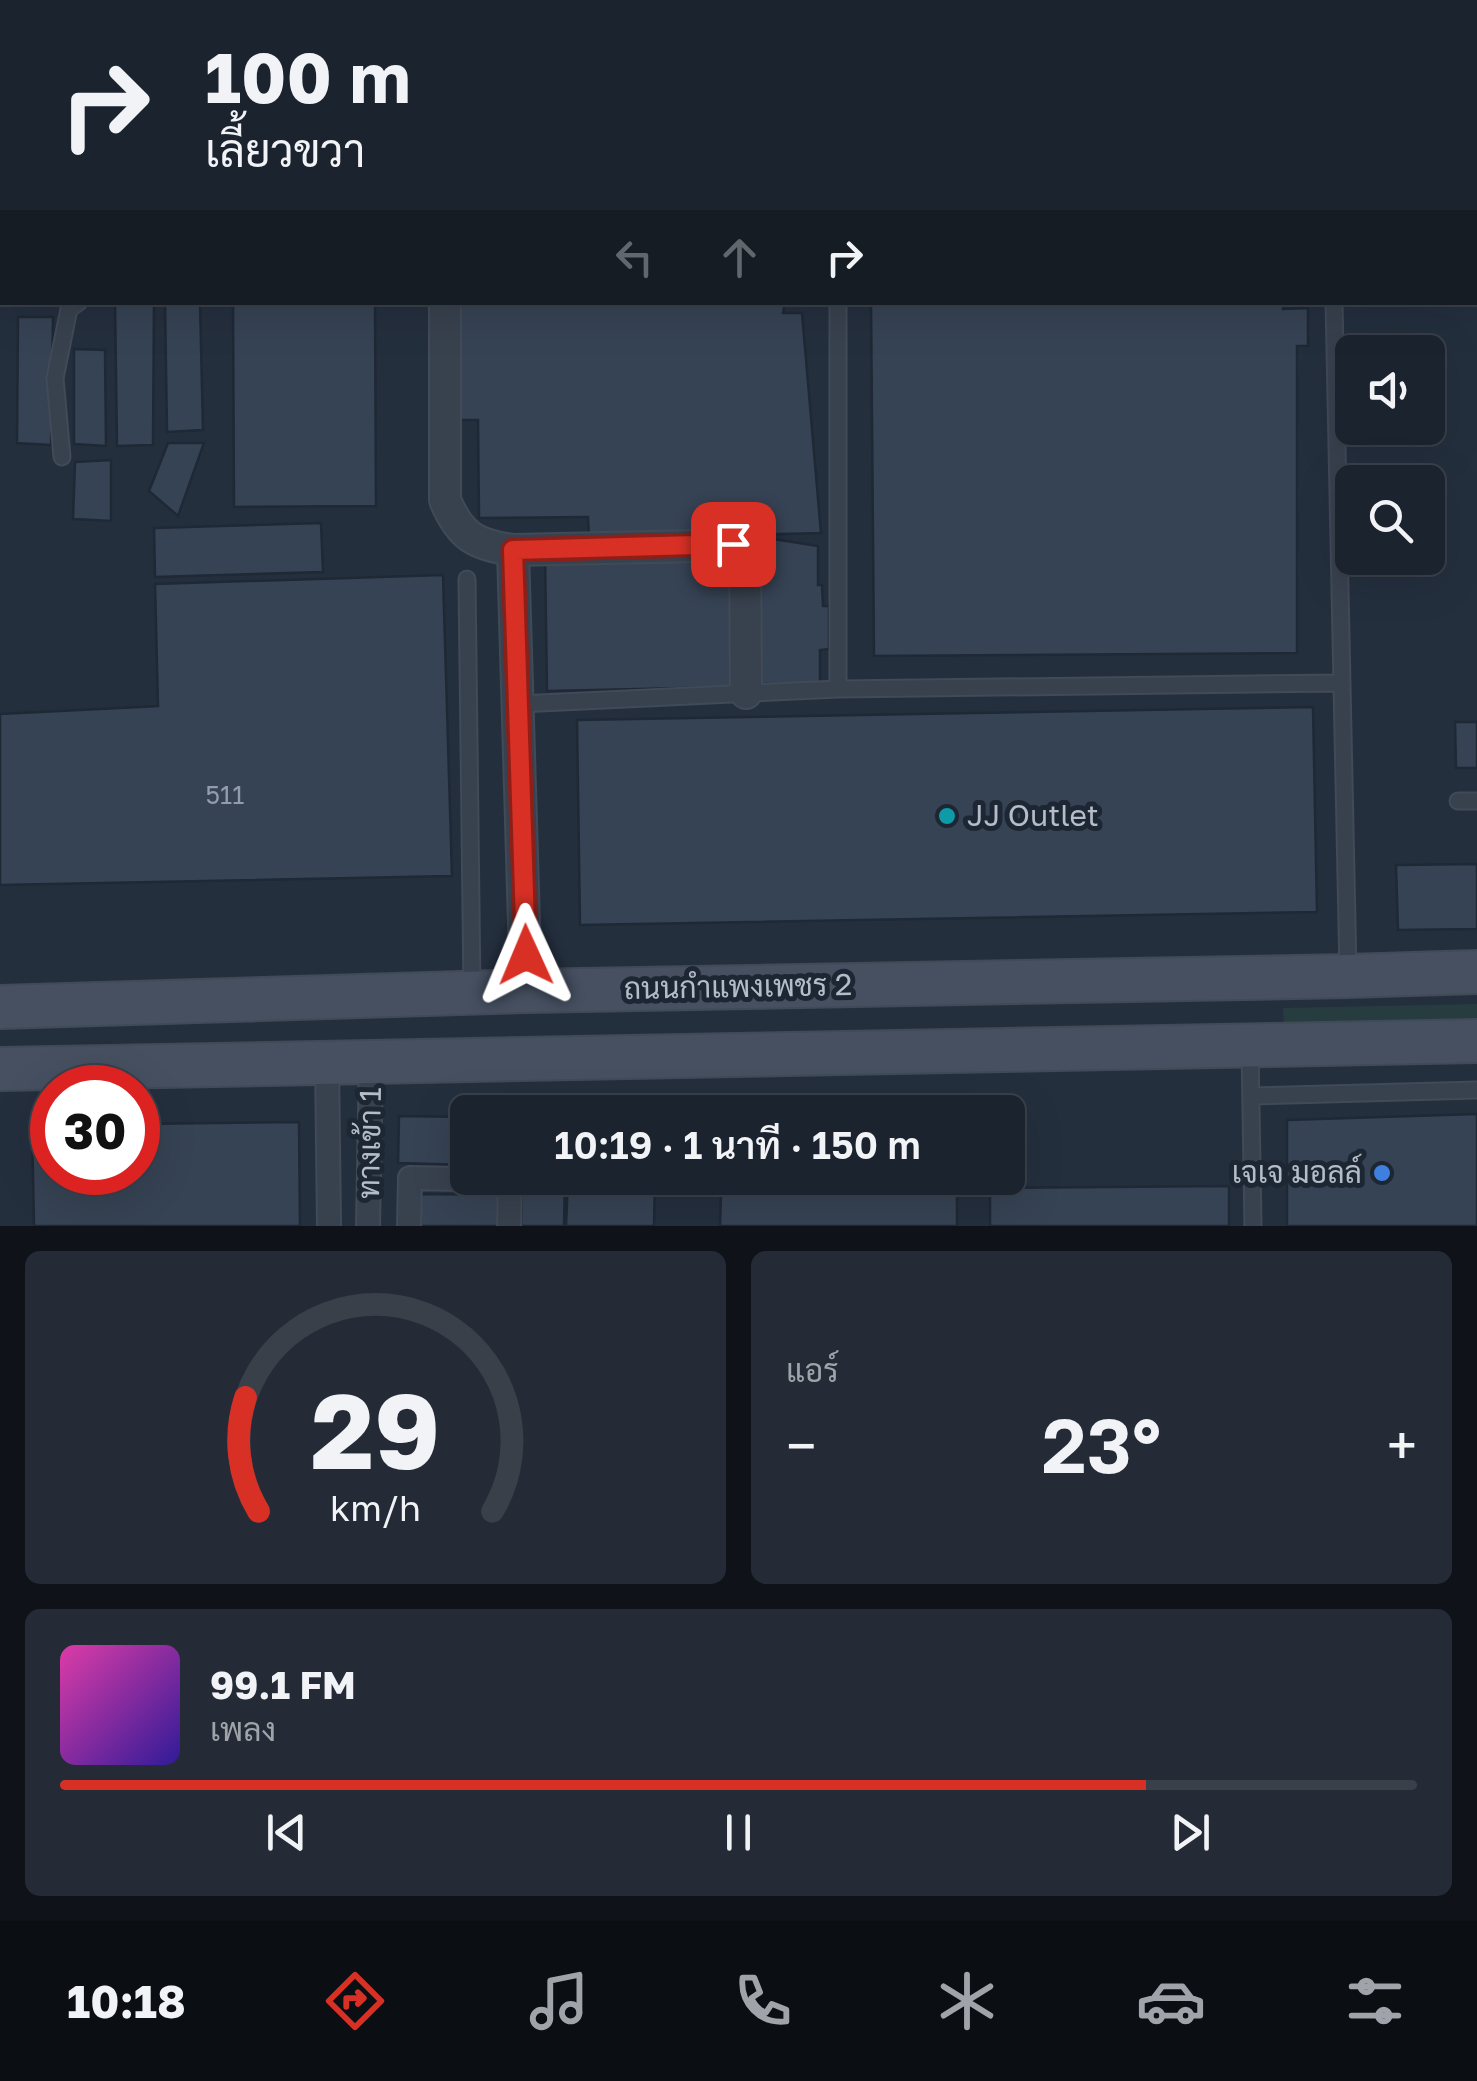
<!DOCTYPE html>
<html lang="th">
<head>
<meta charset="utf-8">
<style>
	body { margin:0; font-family:"Golos Text",Sarabun,sans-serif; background:#242b36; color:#f1f3f6; height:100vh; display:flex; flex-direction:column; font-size:38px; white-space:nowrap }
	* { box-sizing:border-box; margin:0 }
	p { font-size:32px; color:#a0a4aa }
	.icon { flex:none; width:55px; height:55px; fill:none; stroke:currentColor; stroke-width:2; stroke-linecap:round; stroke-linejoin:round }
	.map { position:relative; height:1226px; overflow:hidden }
	.panel { display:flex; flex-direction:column; gap:25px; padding:25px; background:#0f1319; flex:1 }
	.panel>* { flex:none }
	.hud { position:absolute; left:0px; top:0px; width:1478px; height:305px; box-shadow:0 10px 40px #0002,0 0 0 2px #39404a; background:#1b232e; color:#f1f3f6; overflow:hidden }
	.buttons { position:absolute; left:1335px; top:335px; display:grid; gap:20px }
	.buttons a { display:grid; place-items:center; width:110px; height:110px; border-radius:15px; background:#1b232e; box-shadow:0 10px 40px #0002,0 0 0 2px #39404a; font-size:50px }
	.speed { position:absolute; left:30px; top:1065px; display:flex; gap:20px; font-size:50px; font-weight:700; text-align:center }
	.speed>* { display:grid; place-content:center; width:130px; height:130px; border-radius:50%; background:#1b232e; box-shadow:0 10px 40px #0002,0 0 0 2px #39404a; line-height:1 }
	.speed .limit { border:15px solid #d22; background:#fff; color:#111 }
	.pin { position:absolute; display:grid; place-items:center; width:85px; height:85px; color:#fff; margin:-42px; border-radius:20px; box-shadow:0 5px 15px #0006 }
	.me { position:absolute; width:110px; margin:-55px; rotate:359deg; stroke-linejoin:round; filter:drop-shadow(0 0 8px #0008) }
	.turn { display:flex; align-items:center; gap:35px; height:210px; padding:0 40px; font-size:45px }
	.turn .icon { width:130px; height:130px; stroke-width:2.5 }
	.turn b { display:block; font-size:70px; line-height:85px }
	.lanes { display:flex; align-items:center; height:95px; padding:0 40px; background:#0003; justify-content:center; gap:50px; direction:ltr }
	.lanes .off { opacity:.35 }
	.big { font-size:75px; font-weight:600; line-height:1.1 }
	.panel .tile { flex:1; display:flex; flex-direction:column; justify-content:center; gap:15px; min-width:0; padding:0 35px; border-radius:15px; background:#242b36 }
	.panel .dial { align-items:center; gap:0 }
	.dial svg { height:260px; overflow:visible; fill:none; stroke:#39404a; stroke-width:7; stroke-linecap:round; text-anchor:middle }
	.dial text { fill:#f1f3f6; stroke:none }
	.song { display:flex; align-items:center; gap:30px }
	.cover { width:120px; height:120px; border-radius:15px; background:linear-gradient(135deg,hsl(320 70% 55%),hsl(250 70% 35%)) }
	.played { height:10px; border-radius:5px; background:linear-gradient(90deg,#d93025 80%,#39404a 80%) }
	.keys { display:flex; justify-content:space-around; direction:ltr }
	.heat { display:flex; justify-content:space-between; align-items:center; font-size:55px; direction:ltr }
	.panel .tiles { flex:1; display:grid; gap:25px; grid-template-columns:1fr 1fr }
	.tile:last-child { grid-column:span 2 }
	.trip { position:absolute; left:450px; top:1095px; width:575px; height:100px; border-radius:15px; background:#1b232e; box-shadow:0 10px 40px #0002,0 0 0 2px #39404a; font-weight:600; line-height:100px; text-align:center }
	.tab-bar { display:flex; height:160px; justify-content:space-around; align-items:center; background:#0b0e12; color:#a0a4aa }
	.tab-bar .icon { width:70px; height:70px }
	.tab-bar .active { color:#d93025 }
	.tab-bar b { font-size:45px; color:#f1f3f6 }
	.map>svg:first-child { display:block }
	.green { fill:#263c3f }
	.building { fill:#364354; stroke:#1f2835; stroke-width:2.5 }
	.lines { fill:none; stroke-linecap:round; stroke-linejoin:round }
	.service-casing { stroke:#414a57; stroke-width:19 }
	.pedestrian-casing { stroke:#414a57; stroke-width:26 }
	.minor-casing { stroke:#414a57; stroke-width:34 }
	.secondary-casing { stroke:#414a57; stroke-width:46 }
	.service { stroke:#38414e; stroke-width:15 }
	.pedestrian { stroke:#38414e; stroke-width:22 }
	.minor { stroke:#38414e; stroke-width:30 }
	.secondary { stroke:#465061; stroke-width:42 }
	.route-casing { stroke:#8d1f18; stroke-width:25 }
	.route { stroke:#d93025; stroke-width:18 }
	.culture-dot { fill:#0f9aa8; stroke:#1d2633; stroke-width:4 }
	.shop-dot { fill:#3f7fe0; stroke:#1d2633; stroke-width:4 }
	.labels { text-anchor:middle; stroke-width:10; stroke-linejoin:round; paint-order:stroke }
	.number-label { font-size:25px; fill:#929caa }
	.poi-label { font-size:30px; fill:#b4bcc9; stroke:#1d2633; text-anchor:start }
	.street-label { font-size:30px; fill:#b4bcc9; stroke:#1d2633 }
</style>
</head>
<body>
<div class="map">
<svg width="1477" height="1226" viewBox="0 0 1477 1226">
	<rect width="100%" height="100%" fill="#242f3e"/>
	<path class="green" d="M1477 1004V1024L1284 1027 1283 1008Z"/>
	<path class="building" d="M115 302H154L153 445 117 446Z
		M165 302H200L203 430 167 432Z
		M233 302H375L376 506 234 507Z
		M457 302H785L783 313H802L821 533 589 539 588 517 479 518 478 420H458Z
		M871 302H1283V309L1308 308V346H1297V653L874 656Z
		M18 317H53L51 445 17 443Z
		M74 349 105 350 106 446 74 444Z
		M168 443H204L178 516 149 491Z
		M111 460V521L73 519 75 462Z
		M321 523 323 572 155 577 154 528Z
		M748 535 818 546V585H822L823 606H829V649L820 650V684H757Z
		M730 552 733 687 547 691 545 555Z
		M443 575 452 876 0 885V714L158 706 155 584Z
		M1313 707 1317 912 580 925 577 720Z
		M1455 722H1477V768H1456Z
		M1477 864V929L1398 930 1396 865Z
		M1477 1114V1226H1287V1120Z
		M399 1116 468 1117V1165L398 1163Z
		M299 1122 300 1226H34L32 1126H52V1172H138V1124Z
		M522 1178H565L564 1226H521Z
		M568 1178H655L654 1226H566Z
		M1229 1186V1226H990V1188Z
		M957 1189V1226H720L721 1193Z
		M421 1194 500 1195V1226H420Z"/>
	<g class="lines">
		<g class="service-casing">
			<path id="service" d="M450 0 456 2
				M838 302V689
				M1334 302 1348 972
				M62 457 55 378 69 309 79 302
				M467 579 472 990
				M519 704 838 689 1342 683
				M1458 801H1477
				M1250 1050 1253 1226
				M1251 1096 1477 1090"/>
		</g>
		<g class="pedestrian-casing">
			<path id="pedestrian" d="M327 1061 329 1226
				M368 1226 371 1060
				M409 1226 410 1178 510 1180 509 1226"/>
		</g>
		<g class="minor-casing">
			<path id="minor" d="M0 172H2
				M445 302V500C460 536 475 545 513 550L745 545 746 693
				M513 550 526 991"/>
		</g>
		<g class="secondary-casing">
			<path id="secondary" d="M0 1007 526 991 1348 976 1477 972
				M0 1069 1477 1041"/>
		</g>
		<use href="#service" class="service"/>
		<use href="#pedestrian" class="pedestrian"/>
		<use href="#minor" class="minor"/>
		<use href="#secondary" class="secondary"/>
	</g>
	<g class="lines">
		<g class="route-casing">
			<path id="route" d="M526 955 513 550 733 544"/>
		</g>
		<use href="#route" class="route"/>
	</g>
	<circle class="culture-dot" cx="947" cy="816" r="10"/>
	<circle class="shop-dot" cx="1382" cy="1173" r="10"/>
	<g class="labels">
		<g class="number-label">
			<text x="225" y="804">511</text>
		</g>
		<g class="poi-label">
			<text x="967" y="826">JJ Outlet</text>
			<text x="1362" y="1183" text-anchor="end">เจเจ มอลล์</text>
		</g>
		<g class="street-label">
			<text transform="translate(738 987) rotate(-1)" y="10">ถนนกำแพงเพชร 2</text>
			<text transform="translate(370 1143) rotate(-89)" y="10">ทางเข้า 1</text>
		</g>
	</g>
</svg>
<div class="buttons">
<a><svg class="icon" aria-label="sound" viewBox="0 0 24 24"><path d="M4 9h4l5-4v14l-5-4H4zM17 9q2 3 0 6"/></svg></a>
<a><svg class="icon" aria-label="search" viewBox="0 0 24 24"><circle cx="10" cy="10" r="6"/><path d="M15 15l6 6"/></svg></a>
</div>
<div class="speed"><div class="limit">30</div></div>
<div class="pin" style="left:733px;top:544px;background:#d93025"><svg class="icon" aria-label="arrive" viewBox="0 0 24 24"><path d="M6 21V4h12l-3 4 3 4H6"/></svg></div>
<svg class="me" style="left:526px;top:955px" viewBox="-20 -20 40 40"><path d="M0-17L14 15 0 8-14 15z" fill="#d93025" stroke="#fff" stroke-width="4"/></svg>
<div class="trip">10:19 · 1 นาที · 150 m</div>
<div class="hud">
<div class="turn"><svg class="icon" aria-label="right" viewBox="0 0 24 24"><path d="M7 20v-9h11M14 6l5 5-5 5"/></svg><div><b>100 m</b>เลี้ยวขวา</div></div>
<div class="lanes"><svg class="icon off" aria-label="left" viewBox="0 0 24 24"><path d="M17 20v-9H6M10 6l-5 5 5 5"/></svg><svg class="icon off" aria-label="ahead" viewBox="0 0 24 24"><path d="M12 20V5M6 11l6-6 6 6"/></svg><svg class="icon" aria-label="right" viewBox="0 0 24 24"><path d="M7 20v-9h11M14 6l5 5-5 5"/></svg></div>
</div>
</div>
<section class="panel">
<div class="tiles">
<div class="tile dial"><svg viewBox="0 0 100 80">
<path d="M14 69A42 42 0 1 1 86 69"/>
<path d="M14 69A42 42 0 0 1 10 34" stroke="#d93025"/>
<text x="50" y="56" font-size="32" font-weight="700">29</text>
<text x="50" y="72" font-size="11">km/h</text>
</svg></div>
<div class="tile"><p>แอร์</p>
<div class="heat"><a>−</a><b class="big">23°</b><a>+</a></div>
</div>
<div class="tile">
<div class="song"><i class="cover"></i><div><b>99.1 FM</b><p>เพลง</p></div></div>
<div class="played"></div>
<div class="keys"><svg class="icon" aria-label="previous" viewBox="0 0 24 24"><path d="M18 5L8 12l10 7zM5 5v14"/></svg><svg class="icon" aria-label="pause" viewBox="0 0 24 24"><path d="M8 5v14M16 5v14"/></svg><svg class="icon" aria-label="next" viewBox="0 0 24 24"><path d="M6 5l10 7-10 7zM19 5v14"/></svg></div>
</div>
</div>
</section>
<nav class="tab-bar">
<b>10:18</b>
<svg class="icon active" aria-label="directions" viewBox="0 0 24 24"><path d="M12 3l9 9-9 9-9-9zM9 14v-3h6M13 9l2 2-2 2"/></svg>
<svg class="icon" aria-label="music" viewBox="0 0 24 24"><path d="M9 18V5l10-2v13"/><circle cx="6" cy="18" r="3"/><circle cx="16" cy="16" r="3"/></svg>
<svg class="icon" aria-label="phone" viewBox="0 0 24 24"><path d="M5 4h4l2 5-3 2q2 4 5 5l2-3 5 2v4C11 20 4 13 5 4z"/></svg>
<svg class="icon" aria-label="climate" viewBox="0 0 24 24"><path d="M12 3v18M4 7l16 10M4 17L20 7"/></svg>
<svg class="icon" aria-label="car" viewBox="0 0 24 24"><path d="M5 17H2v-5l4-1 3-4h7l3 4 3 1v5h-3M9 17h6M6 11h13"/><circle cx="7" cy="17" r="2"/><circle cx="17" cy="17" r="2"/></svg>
<svg class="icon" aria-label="filters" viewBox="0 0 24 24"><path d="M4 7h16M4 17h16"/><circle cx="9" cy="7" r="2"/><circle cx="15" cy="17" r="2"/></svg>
</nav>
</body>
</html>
